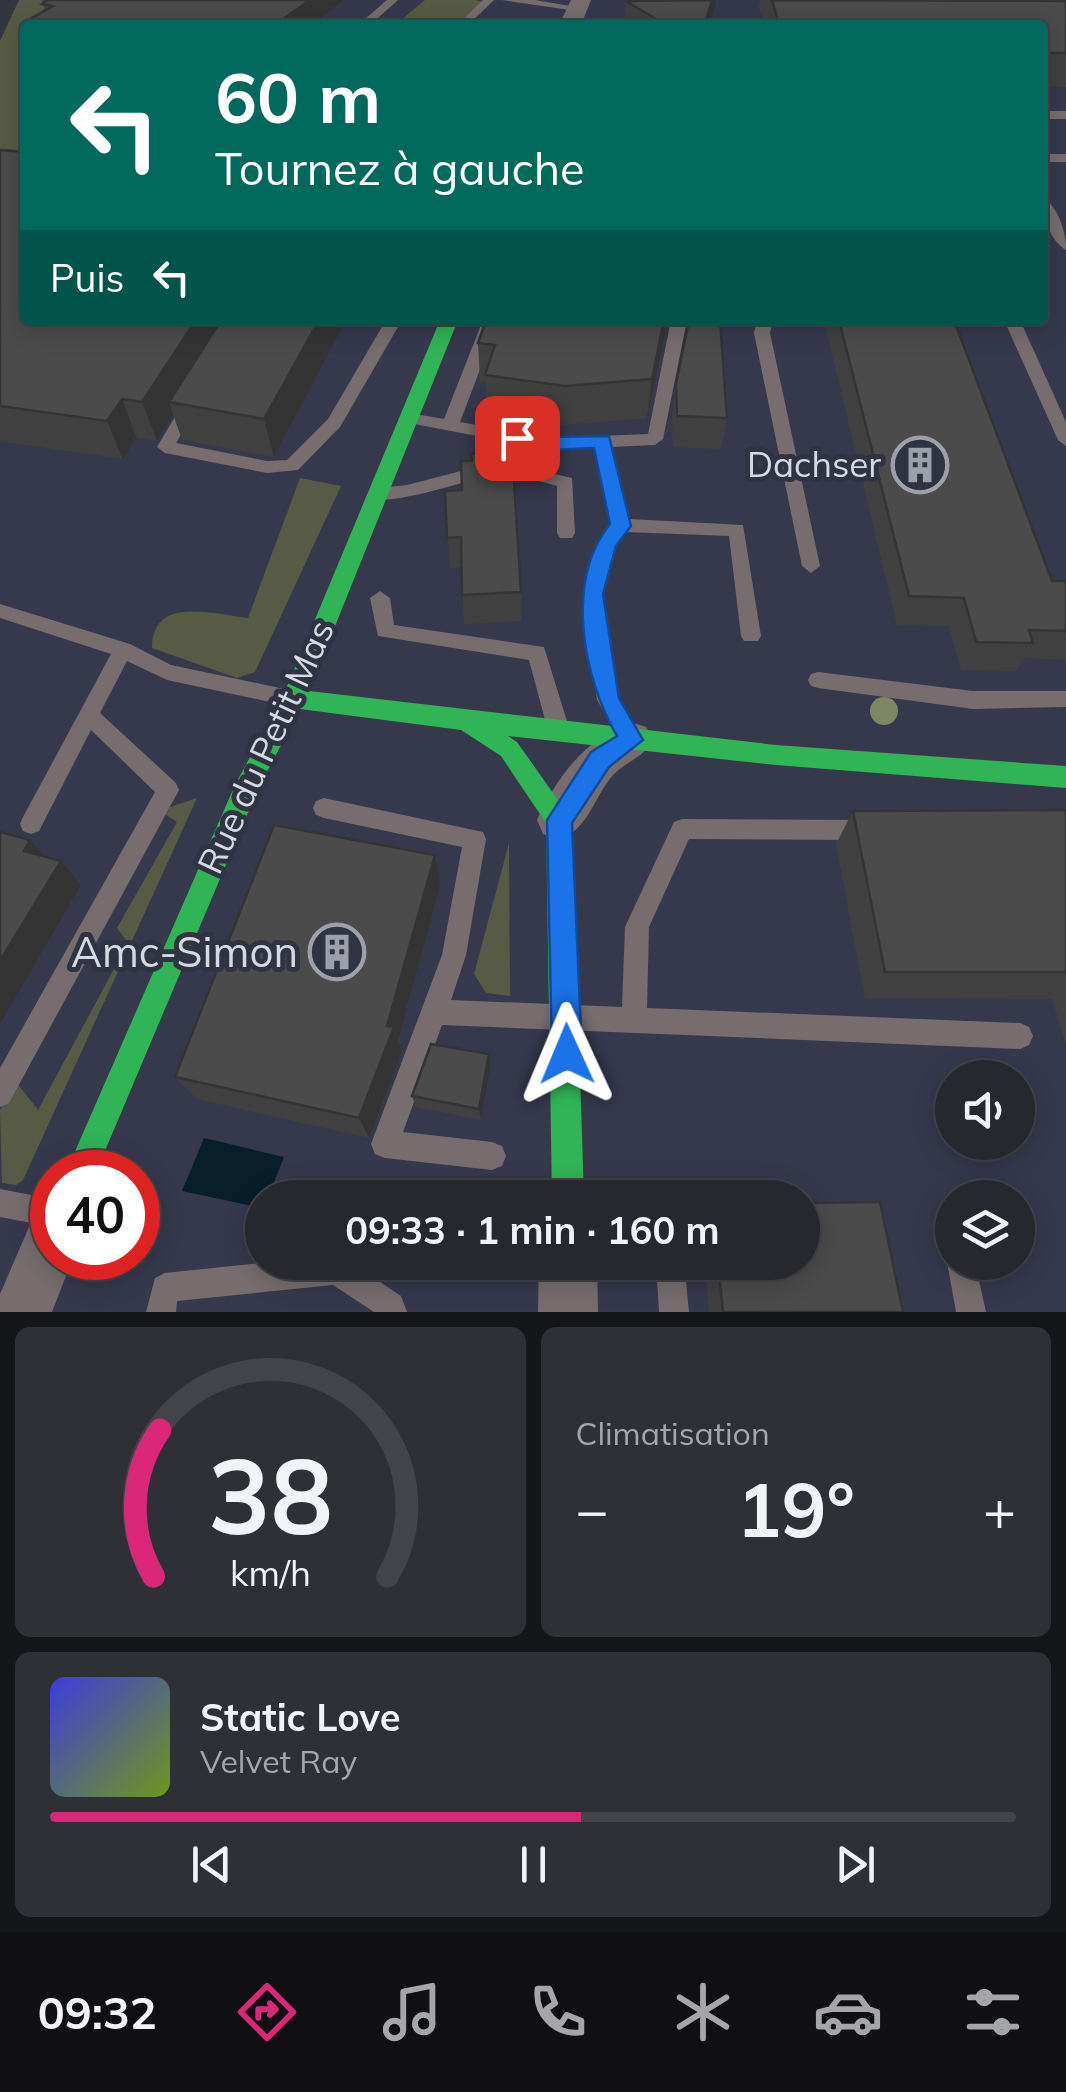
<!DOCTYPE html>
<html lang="fr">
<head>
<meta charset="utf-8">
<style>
	body { margin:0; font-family:Mulish,sans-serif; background:#2f3036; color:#f1f3f6; height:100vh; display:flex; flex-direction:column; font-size:38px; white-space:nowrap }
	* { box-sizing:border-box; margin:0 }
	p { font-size:32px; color:#a4a6aa }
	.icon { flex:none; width:55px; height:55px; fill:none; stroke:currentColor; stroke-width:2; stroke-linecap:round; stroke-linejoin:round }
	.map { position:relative; height:1312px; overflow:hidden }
	.side { display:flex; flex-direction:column; gap:15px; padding:15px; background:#151619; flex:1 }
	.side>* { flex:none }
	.top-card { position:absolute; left:20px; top:20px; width:1028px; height:305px; border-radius:10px; box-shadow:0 5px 25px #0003,0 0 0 2px #43444a; background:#00695c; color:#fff; overflow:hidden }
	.controls { position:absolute; left:935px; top:1060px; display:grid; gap:20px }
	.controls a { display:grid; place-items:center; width:100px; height:100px; border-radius:50%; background:#27282e; box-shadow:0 5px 25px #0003,0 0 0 2px #43444a; font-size:50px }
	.speed { position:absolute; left:30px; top:1150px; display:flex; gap:20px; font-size:50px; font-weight:700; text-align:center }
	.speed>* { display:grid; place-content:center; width:130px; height:130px; border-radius:50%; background:#27282e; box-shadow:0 5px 25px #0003,0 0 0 2px #43444a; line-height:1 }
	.speed .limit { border:15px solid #d22; background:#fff; color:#111 }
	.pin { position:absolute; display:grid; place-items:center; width:85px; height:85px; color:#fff; margin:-42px; border-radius:20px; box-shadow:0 5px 15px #0006 }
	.me { position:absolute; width:110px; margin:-55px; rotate:359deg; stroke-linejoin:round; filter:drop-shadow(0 0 8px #0008) }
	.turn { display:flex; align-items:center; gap:35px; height:210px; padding:0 30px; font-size:45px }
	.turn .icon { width:130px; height:130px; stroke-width:2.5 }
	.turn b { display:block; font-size:70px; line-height:85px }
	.then { display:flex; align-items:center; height:95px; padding:0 30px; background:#0003; gap:20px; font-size:38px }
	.big { font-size:75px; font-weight:700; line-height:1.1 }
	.side .tile { flex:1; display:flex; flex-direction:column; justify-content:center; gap:15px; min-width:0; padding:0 35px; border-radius:15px; background:#2f3036 }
	.side .dial { align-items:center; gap:0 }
	.dial svg { height:260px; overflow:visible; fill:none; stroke:#43444a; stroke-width:7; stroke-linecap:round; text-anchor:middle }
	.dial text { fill:#f1f3f6; stroke:none }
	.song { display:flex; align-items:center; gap:30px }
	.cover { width:120px; height:120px; border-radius:15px; background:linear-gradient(135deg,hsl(240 70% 55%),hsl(80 70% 35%)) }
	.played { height:10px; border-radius:5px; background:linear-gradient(90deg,#db2777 55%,#43444a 55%) }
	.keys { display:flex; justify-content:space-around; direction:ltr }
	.heat { display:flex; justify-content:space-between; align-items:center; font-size:55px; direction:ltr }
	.side .tiles { flex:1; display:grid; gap:15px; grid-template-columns:1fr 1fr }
	.tile:last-child { grid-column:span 2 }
	.trip { position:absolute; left:245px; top:1180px; width:575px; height:100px; border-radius:50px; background:#27282e; box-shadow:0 5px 25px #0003,0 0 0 2px #43444a; font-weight:700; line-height:100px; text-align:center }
	.dock { display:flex; height:160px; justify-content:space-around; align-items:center; background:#101012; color:#a4a6aa }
	.dock .icon { width:70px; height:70px }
	.dock .current { color:#db2777 }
	.dock b { font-size:45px; color:#f1f3f6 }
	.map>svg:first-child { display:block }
	.built { fill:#36394c; fill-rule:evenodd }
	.green { fill:#575b45 }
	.water { fill:#081e29 }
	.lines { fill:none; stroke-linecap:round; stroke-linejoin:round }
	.lane { fill:#776d6e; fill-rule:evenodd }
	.street { fill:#776d6e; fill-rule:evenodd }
	.fast { fill:#30b455; fill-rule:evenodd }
	.tree { fill:#7e8664 }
	.wall { fill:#414040 }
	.shaded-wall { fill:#353434 }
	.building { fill:#4c4b4b; stroke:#353434; stroke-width:2.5 }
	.route { fill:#1a73e8; stroke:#114b97; stroke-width:2.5 }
	.labels { text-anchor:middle; stroke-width:10; stroke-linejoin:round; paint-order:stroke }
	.poi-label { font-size:35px; fill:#d6d9e1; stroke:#303341; text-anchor:end }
	.street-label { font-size:35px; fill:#d6d9e1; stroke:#303341 }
	.near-poi-label { font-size:42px; fill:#d6d9e1; stroke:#303341; text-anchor:end }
</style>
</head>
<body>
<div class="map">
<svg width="1066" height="1312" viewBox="0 0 1066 1312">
	<rect width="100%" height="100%" fill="#34363d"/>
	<path class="built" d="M23 0H1066V1312H0V56ZM25 25H1042V320H25ZM952 1078H1018V1142H952ZM52 1172H138V1258H52ZM262 1198H802V1262H262ZM952 1198H1018V1262H952Z"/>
	<path class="green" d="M19 0H73L33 25H25L19 58 25 92V172L0 170V41Z
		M425 0H476L483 2 456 25H395Z
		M300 478 341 486 255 672 237 678 152 648C152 595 213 614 248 618Z
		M197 798 23 1180 16 1185 2 1183 0 1110 17 1083 38 1110 128 943 117 928 177 822 166 815 170 807Z
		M509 843 510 996 486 993 474 974Z"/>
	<path class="water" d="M204 1138 284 1157 268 1197 262 1198V1208L182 1191Z"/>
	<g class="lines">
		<path class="lane" d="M387 0H398L370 25H358Z
			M483 0H494L468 25H457Z
			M502 0H535L582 8 577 11Z
			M1042 111H1066V119H1042Z
			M1042 154H1066V162H1042Z
			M1042 196C1058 207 1066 231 1066 250 1049 240 1042 215 1042 196Z
			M386 320H402L340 427 298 470 267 473 165 453 157 447 185 400 191 399 199 404 176 443 267 461 287 460 328 419Z
			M483 320H499L460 422 550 438 648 434 671 320H687L663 439 655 445 612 447 629 519 743 525 761 636 758 641H744L741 636 729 536 626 532 615 546 603 594 617 698 639 734 635 740 628 743 621 740 597 700 583 594 597 544 612 524 595 448 550 450 409 423 401 418 409 413 444 419Z
			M757 320H773L770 333 820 566 811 573 802 566 754 333Z
			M1004 320H1020L1066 422V446L1058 440Z
			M508 463 572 478 575 533 572 538H560L557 533V486C483 464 462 489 393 499L379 500 370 494 379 488 407 485 488 464Z
			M380 591 390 598 394 625 544 647 570 731 566 737 559 740 552 737 548 731 529 660 378 636 370 598Z
			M0 604 130 644 171 665 294 691 301 693 304 699 301 705 294 707 167 680 127 661 100 713 176 783 179 790 9 1103 0 1107V1068L155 792 91 730 39 831 31 834 23 831 20 824 23 817 111 654 0 618Z
			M818 672 973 691H1066V707L973 709 818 688 811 686 808 680 811 674Z
			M324 798 483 832 486 839 466 955 451 1000 622 1007 625 927 674 822 682 819 869 820 877 823 880 830 877 837 869 840 689 839 649 927 647 1008 1020 1023 1029 1027 1033 1036 1029 1045 1020 1049 442 1025 403 1132 492 1142 502 1146 506 1156 502 1166 492 1170 385 1158 375 1154 371 1144 442 955 462 847 324 818 316 815 313 808 316 801Z
			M0 1189 52 1199V1227L0 1217Z
			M952 1206V1238L942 1234 938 1224 942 1210Z
			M952 1251V1262H975L986 1312H956L947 1262Z
			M269 1262H350L401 1296 407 1312H374L333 1285 177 1301 176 1312H146L155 1278 165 1273Z
			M656 1262H684L689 1312H659Z"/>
		<path class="street" d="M571 0H591L581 25H559Z
			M631 722 646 727 652 740C644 757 630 760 616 772 594 794 590 829 559 840L543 834 537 820C556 778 586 738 631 722Z
			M52 1212V1258H73L52 1312H0V1294L32 1220Z
			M539 1262H597L598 1312H538Z"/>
		<path class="fast" d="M440 320H458L309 691 776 745 1066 766V788L776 765 508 736 517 742 572 820 584 1198H552L546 823 501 756 461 730 300 709 258 789 96 1172H66L235 785 283 696Z"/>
	</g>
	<circle class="tree" cx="884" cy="711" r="14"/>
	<path class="wall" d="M42 0H344L319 19V25H32L30 19 45 10Z
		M626 0H716L709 25H624Z
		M760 0 1066 1V87H1042V25H764L759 7Z
		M0 150 25 320H346L274 457 182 440 173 414 157 441 137 438 123 459 0 441Z
		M486 320H666L647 418 564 425 487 414 486 382H480L478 343Z
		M824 320H954L1052 581H1066V660L1024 658 1016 671 961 670 949 626 897 625Z
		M676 384 727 418 721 449 673 447 672 415Z
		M445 491 521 592 522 621 464 624 461 567 450 568Z
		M1066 810V1045L1052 999 865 998 836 844 853 811Z
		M440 886 398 1040 402 1051 369 1138 197 1099 175 1077Z
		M489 1054 490 1067 481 1120 416 1107 412 1096Z
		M705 1262H802L903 1312H709Z"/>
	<path class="shaded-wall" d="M302 0H344L319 19V25H275Z
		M712 0H716L715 7 709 25H705Z
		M196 320H231L169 402 173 414 157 441 142 402Z
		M319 320H346L274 457 264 419Z
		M664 320H666L665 332 647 418 652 379Z
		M122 399 137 438 123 459 107 421Z
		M30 840 51 865 24 851Z
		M435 855 440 886 398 1040 402 1051 369 1138 359 1118Z
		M61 861 81 885 0 1024V961Z
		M489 1054 490 1067 481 1120 479 1109Z"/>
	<path class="building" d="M48 0H310L275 25H57L30 19 53 6 42 4Z
		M712 0 705 24 674 21 671 25H666L626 1Z
		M772 0 1066 1V53H1042V25H779Z
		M0 150 25 152V320H196L142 402 122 399 107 421 0 406Z
		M221 320H319L264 419 169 402Z
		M486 320H664L652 379 565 386 485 375 495 345 478 343Z
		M689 320H720L727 418 677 416 676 384Z
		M839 320H954L1052 581H1066V631L1029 630 1033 643 976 642 964 598 909 596Z
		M512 451 521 592 462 595 461 537 447 538 445 491 462 490 461 461H472V454Z
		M1066 810V972H885L853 811Z
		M274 825 435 855 387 1026 394 1027 359 1118 175 1077Z
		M0 832 30 840 24 851 61 861 0 961Z
		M431 1044 489 1054 479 1109 412 1096Z
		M880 1202 903 1312H723L718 1262H802V1203Z"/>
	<path class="route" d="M517 431 550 437 609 436 631 526 616 546 603 594 619 698 643 740 609 767 572 823 582 1054 577 1065 567 1069 557 1065 552 1054 547 820 591 752 617 736C583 678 564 581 610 524L594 448 550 450 510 442 507 438Z"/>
	<defs>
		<g id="building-ring" transform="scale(2.875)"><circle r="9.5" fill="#303341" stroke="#9da0a8" stroke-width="1.5"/><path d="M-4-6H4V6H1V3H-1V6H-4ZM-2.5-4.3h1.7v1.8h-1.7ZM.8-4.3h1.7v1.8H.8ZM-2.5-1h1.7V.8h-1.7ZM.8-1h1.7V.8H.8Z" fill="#9da0a8"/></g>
	</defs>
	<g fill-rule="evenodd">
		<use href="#building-ring" x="920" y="465"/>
		<use href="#building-ring" x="337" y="952"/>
	</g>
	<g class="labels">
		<g class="poi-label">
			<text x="881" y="477">Dachser</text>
		</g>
		<g class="street-label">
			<text transform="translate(266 747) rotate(-65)" y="12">Rue du Petit Mas</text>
		</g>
		<g class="near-poi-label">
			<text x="298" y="967">Amc-Simon</text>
		</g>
	</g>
</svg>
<div class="controls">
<a><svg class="icon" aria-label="sound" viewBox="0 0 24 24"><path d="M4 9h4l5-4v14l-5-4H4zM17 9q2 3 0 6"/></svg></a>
<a><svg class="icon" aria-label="layers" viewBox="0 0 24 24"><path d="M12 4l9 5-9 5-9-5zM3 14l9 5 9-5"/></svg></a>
</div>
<div class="speed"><div class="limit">40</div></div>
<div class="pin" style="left:517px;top:438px;background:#d93025"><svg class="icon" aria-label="arrive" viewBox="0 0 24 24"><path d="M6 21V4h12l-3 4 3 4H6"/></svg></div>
<svg class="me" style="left:567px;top:1054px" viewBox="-20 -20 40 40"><path d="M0-17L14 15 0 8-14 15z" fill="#1a73e8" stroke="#fff" stroke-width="4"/></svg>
<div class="trip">09:33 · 1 min · 160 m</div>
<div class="top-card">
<div class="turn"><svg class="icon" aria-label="left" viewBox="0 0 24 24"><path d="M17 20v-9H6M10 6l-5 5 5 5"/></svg><div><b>60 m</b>Tournez à gauche</div></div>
<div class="then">Puis<svg class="icon" aria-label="left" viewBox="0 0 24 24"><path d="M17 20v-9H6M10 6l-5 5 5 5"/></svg></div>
</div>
</div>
<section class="side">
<div class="tiles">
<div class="tile dial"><svg viewBox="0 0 100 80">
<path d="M14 69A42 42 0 1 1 86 69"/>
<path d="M14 69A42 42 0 0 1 16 24" stroke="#db2777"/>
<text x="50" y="56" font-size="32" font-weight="700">38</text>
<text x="50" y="72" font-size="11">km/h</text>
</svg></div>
<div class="tile"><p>Climatisation</p>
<div class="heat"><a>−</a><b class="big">19°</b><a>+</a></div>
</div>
<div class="tile">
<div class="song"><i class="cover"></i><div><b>Static Love</b><p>Velvet Ray</p></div></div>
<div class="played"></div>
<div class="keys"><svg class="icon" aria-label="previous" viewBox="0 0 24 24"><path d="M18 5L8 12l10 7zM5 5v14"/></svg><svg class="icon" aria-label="pause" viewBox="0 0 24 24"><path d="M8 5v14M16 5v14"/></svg><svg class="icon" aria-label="next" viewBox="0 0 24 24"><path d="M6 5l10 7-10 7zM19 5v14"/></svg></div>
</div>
</div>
</section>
<nav class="dock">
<b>09:32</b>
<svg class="icon current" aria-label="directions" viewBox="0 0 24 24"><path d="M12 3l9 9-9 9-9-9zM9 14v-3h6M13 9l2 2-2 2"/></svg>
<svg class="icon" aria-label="music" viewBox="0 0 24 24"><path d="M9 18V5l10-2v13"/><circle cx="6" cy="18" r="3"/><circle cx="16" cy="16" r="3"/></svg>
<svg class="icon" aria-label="phone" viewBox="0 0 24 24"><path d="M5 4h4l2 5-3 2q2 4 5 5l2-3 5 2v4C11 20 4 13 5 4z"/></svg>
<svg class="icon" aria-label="climate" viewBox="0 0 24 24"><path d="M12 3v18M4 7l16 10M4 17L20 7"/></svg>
<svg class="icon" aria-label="car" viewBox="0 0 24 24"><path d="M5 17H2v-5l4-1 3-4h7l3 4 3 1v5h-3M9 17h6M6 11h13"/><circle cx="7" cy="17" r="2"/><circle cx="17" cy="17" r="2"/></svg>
<svg class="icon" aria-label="filters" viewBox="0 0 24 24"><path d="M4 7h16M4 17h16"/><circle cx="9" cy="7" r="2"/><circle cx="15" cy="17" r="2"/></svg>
</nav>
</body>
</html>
